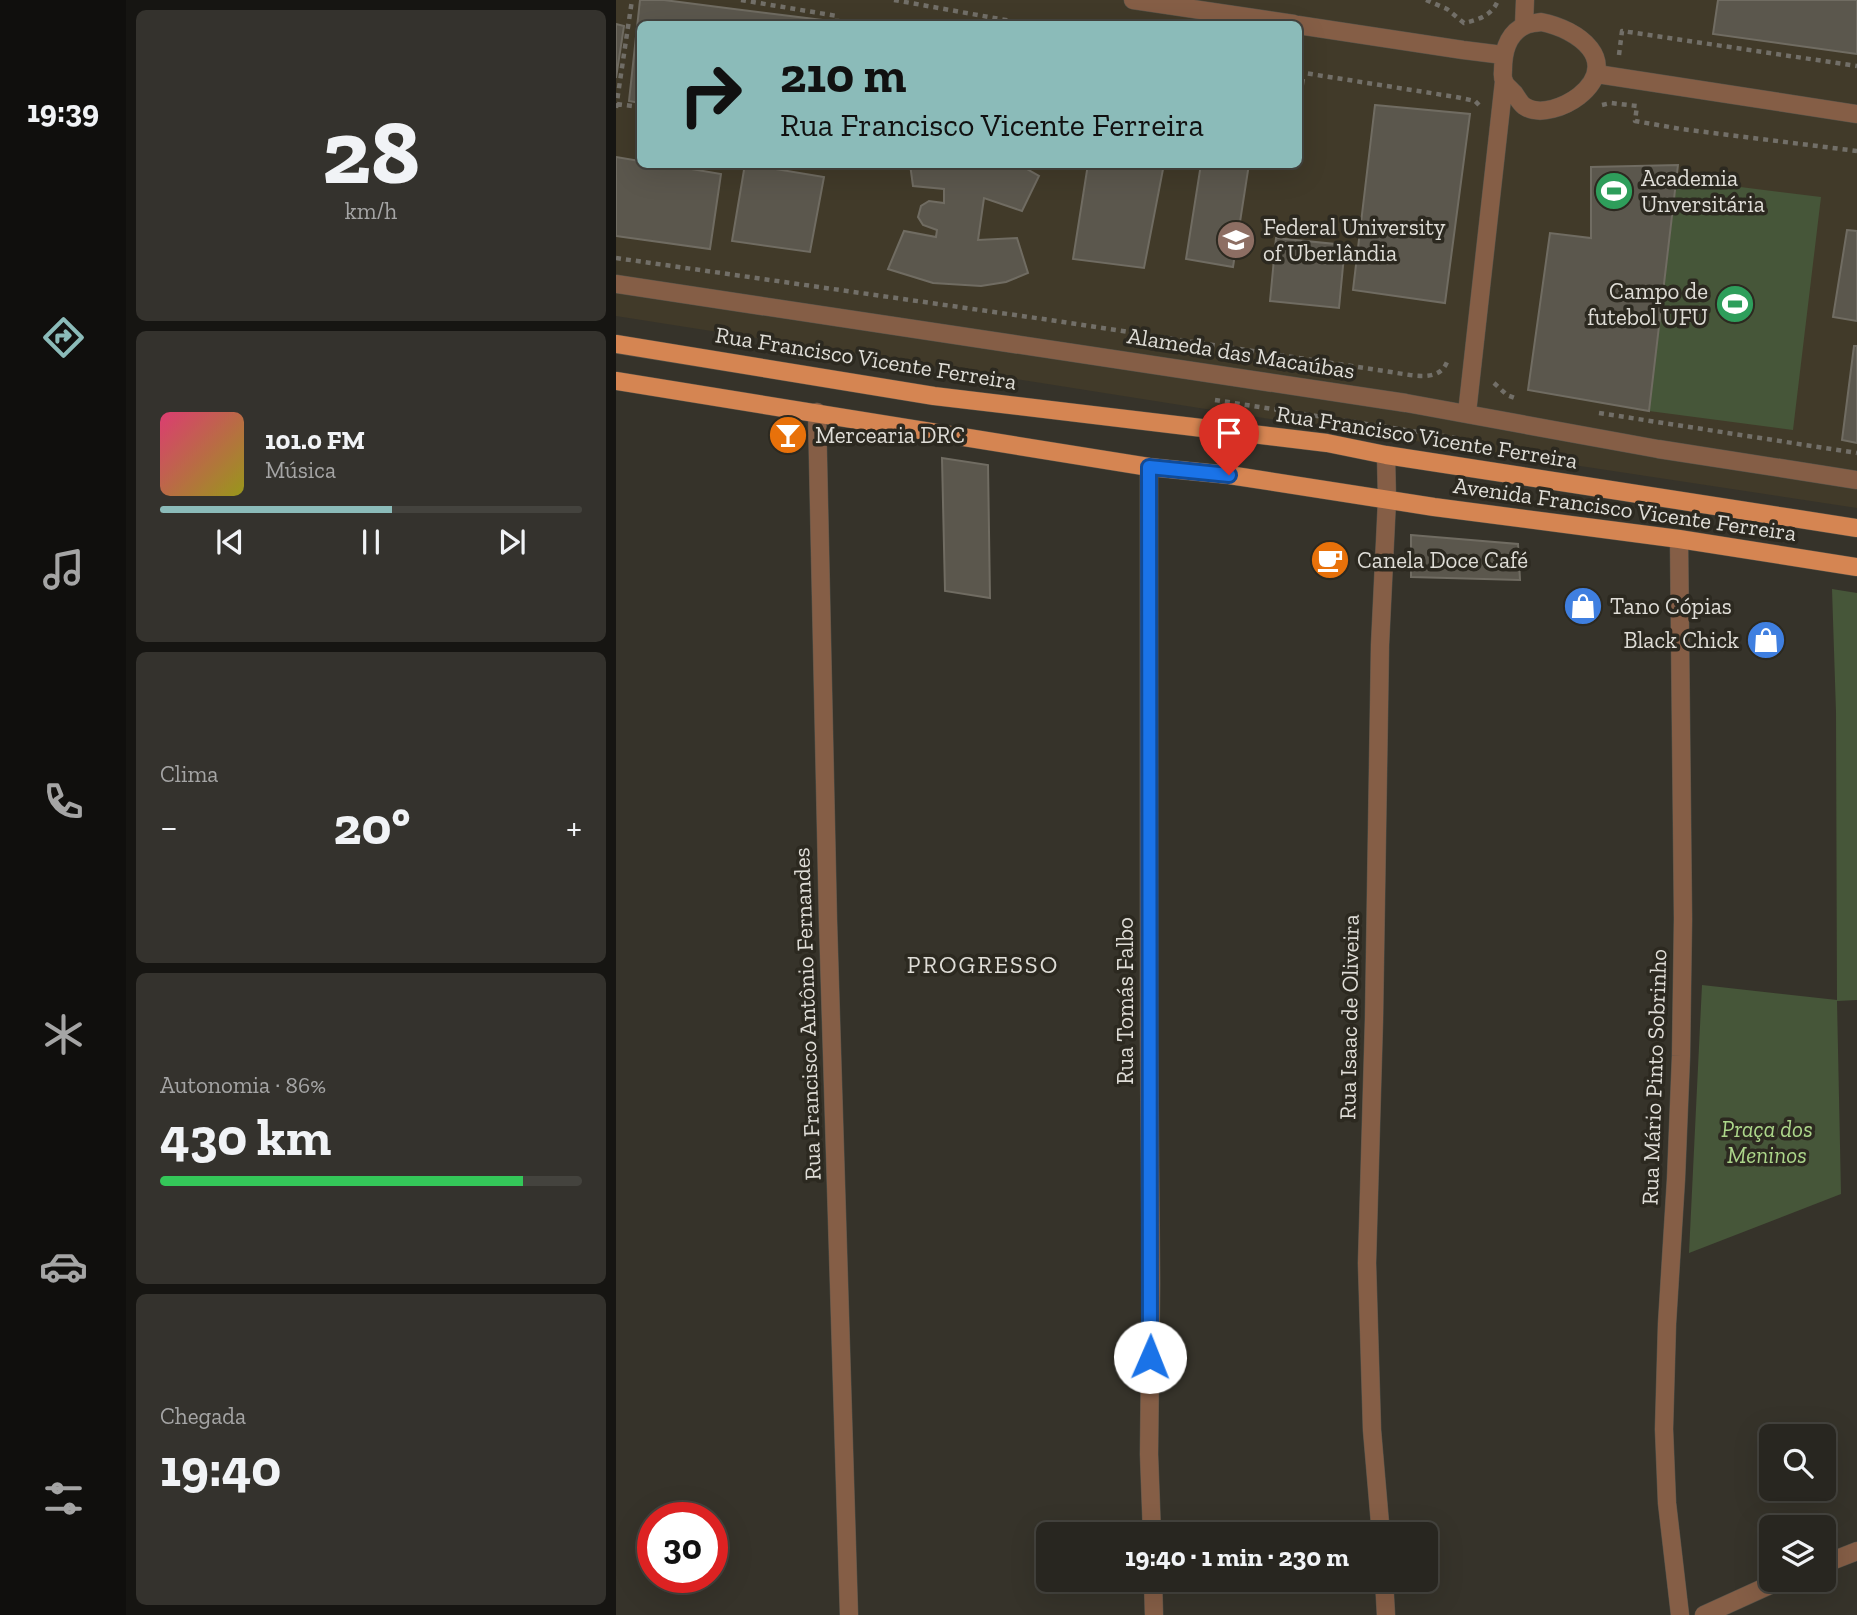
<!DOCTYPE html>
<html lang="pt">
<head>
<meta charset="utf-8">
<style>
	body { margin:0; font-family:"Zilla Slab",serif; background:#34322d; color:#f1f3f6; height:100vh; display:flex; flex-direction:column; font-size:26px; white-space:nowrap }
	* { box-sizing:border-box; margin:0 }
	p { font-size:23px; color:#a5a5a5 }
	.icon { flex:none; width:38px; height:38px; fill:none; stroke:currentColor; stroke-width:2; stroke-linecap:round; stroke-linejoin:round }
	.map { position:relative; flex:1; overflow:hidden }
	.panel { display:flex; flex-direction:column; gap:10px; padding:10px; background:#161512; width:490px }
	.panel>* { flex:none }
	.banner { position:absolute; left:21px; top:21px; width:665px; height:147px; border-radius:10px; box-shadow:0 7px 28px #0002,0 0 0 2px #44433e; background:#8bbbb9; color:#111; overflow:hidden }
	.tools { position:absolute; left:1143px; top:1424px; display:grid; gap:14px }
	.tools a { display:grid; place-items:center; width:77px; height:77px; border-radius:10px; background:#282620; box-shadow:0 7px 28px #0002,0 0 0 2px #44433e; font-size:35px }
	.speed { position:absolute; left:21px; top:1502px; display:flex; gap:14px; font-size:35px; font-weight:700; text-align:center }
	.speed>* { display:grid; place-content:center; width:91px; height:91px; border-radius:50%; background:#282620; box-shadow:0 7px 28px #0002,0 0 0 2px #44433e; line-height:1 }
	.speed .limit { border:10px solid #d22; background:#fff; color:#111 }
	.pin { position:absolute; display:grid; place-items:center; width:60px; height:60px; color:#fff; margin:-72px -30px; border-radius:50% 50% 50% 0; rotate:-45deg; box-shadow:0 0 7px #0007 }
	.pin .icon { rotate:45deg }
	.me { position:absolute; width:77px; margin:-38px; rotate:1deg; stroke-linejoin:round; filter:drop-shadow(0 0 5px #0008) }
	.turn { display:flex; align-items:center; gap:24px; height:147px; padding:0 28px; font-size:32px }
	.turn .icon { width:91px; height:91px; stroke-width:2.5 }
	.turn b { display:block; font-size:49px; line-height:60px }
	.big { font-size:52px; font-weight:800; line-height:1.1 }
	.panel .widget { flex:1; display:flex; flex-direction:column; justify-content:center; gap:10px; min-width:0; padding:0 24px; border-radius:10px; background:#34322d }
	.panel .dial { align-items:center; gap:0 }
	.dial b { font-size:91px; line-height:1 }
	.song { display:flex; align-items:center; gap:21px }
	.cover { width:84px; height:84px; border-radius:10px; background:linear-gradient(135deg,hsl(340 70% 55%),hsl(60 70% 35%)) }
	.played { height:7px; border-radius:4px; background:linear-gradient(90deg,#8bbbb9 55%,#44433e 55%) }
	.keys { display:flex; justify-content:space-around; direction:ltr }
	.heat { display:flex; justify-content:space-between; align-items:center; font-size:38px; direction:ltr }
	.charge { height:10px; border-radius:5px; background:linear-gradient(90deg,#34c759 86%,#44433e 0) }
	.trip { position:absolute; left:420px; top:1522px; width:402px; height:70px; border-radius:10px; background:#282620; box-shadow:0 7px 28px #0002,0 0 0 2px #44433e; font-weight:800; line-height:70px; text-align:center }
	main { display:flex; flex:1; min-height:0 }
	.menu { display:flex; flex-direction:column; width:126px; justify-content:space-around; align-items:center; background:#100f0d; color:#a5a5a5 }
	.menu .icon { width:49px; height:49px }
	.menu .selected { color:#8bbbb9 }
	.menu b { font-size:32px; color:#f1f3f6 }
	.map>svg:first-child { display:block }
	.education { fill:#413a29; fill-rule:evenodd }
	.green { fill:#465639 }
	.building { fill:#5b574d; stroke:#706c62; stroke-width:2 }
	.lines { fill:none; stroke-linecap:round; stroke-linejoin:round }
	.minor-casing { stroke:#545249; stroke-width:19 }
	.major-casing { stroke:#545249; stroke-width:19 }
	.path { stroke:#726f68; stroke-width:4.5; stroke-dasharray:5 5; stroke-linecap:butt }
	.minor { stroke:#855e46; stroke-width:18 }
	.major { stroke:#d58552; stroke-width:18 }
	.route-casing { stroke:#114b97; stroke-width:18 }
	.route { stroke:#1a73e8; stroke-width:12 }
	.labels { text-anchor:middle; stroke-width:7; stroke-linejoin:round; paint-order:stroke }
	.poi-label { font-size:23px; fill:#dfddd7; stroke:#2c2920; text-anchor:start }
	.street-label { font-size:23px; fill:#dfddd7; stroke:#2c2920 }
	.park-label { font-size:23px; font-style:italic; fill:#acd68a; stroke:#2c2920 }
	.neighbourhood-label { font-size:24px; letter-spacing:2px; fill:#dfddd7; stroke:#2c2920 }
</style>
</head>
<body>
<main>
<nav class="menu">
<b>19:39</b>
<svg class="icon selected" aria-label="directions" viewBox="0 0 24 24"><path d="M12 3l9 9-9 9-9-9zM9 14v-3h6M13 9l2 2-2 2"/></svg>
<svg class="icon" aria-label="music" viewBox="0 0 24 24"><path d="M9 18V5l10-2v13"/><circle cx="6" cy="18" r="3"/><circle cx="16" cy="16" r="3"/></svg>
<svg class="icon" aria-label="phone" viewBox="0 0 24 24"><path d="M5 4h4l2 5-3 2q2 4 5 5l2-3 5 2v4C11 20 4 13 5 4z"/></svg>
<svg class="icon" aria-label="climate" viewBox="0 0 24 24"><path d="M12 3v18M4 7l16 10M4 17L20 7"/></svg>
<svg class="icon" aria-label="car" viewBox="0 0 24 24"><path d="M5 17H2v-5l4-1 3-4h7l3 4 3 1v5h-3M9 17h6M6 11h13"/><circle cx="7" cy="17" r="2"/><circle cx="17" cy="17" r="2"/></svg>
<svg class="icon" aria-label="filters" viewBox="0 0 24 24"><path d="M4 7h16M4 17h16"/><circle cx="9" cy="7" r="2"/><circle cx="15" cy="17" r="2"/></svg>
</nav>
<section class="panel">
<div class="widget dial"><b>28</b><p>km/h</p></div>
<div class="widget">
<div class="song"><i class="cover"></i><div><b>101.0 FM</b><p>Música</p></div></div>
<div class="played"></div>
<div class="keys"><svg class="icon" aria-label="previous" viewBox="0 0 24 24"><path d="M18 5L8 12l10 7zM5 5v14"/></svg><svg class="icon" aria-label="pause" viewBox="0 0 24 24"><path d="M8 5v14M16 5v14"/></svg><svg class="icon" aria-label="next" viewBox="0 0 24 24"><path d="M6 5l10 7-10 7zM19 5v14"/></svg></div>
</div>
<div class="widget"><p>Clima</p>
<div class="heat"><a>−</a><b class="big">20°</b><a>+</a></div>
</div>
<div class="widget"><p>Autonomia · 86%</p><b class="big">430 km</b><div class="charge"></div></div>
<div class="widget"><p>Chegada</p><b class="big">19:40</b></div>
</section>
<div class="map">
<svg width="1241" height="1615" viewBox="0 0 1241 1615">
	<rect width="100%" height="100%" fill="#36332a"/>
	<path class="education" d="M0 0H1241V508L615 413 0 316ZM24 24H682V164H24Z"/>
	<path class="green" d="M1061 179 1205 197 1177 430 1033 411Z
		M1216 589 1241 593V1000L1221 1001 1225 1194 1073 1253 1086 985 1221 1000 1220 712Z"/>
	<path class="building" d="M24 0H48L118 9 214 21V24H24V103L13 101Z
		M1102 0H1241V54L1097 34Z
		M0 24 8 26 0 78Z
		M682 79 688 80 682 114Z
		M759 105 854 114 829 303 737 290Z
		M0 157 24 161V164H46L105 174 94 249 0 236Z
		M129 164 208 177 194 252 116 241Z
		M294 164H402L423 176 406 211 368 198 362 240 401 238 412 273 390 282 365 286 317 283 272 269 288 231 320 237 321 230 307 225 302 217 305 206 313 201 328 203V189L297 186Z
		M472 164H548L528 268 457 259Z
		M585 164H633L617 267 570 259Z
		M1062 165 1033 411 912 390 934 233 975 238V167Z
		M1231 230 1241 231V321L1217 317Z
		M660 238 729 245 723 308 654 301Z
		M1238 346H1241V443L1226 440Z
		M326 458 372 465 374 598 329 591Z
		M795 535 902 544 904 580 795 577Z"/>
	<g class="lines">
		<g class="minor-casing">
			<path id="minor" d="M517 0 678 24
				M925 22C962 29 1006 61 963 96 950 106 924 117 908 106 904 103 901 97 898 93 895 90 889 85 888 81 886 77 887 73 887 70 887 52 891 33 910 25 914 23 921 23 925 22Z
				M682 25 847 50 887 55
				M908 25 909 0
				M981 74 1241 114
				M0 284 790 403 1042 449 1241 480
				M201 412 212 921 233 1615
				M851 413 888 81
				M533 467V1041L535 1284 533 1454 536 1535
				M1063 539 1067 919 1065 1056 1060 1179 1051 1324 1048 1429 1051 1503 1064 1615
				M765 1535 756 1430 751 1263 758 1019 764 645 771 500 770 455
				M1208 1564 1241 1551
				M537 1580 538 1615
				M768 1580 770 1615
				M1088 1615 1165 1580"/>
		</g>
		<g class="major-casing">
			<path id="major" d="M0 344 318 396 711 443 770 455 1241 528
				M0 381 533 467 613 475 818 507 1063 539 1241 567"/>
		</g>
		<path class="path" d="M125 0 221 16V24
			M278 0 412 24
			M810 0 831 9 848 23C862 20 877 15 882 0
			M1003 55 1006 31 1241 66
			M682 72 840 97 859 101 863 105
			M1 104 24 107
			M986 105 995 103 1021 106 1019 121 1065 129 1241 151
			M0 108 16 0
			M0 258 434 320 794 375C811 377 827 377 832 359
			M878 383 891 395 899 398
			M599 400 840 438
			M983 413 1241 453"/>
		<use href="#minor" class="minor"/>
		<use href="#major" class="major"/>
	</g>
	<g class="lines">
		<g class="route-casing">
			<path id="route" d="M534 1357 533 467 613 475"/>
		</g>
		<use href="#route" class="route"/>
	</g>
	<defs>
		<g id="stadium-disc" transform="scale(2.0125)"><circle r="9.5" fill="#2e9e5b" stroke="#2c2920"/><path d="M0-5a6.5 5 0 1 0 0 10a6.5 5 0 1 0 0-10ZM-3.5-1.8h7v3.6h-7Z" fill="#fff"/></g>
		<g id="university-disc" transform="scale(2.0125)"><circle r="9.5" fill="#8d6e63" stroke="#2c2920"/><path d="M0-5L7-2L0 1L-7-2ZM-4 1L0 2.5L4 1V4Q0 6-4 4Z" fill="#fff"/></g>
		<g id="bar-disc" transform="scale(2.0125)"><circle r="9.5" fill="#e8710a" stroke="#2c2920"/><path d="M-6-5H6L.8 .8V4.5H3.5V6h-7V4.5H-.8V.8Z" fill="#fff"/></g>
		<g id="cafe-disc" transform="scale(2.0125)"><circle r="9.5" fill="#e8710a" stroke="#2c2920"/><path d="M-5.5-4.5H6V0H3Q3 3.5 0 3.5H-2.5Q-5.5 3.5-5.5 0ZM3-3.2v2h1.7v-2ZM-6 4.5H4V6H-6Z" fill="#fff"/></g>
		<g id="shop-disc" transform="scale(2.0125)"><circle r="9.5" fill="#3f7fe0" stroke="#2c2920"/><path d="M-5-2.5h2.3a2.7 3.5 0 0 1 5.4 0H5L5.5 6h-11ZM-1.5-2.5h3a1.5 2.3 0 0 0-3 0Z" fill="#fff"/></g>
	</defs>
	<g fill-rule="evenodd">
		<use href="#stadium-disc" x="998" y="191"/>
		<use href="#university-disc" x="620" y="240"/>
		<use href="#stadium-disc" x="1119" y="304"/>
		<use href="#bar-disc" x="172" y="435"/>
		<use href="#cafe-disc" x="714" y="560"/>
		<use href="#shop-disc" x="967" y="606"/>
		<use href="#shop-disc" x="1150" y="640"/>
	</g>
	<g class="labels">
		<g class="poi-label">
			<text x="1025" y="186">Academia<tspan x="1025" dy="26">Unversitária</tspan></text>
			<text x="647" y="235">Federal University<tspan x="647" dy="26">of Uberlândia</tspan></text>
			<text x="1092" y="299" text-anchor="end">Campo de<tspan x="1092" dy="26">futebol UFU</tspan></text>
			<text x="199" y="443">Mercearia DRC</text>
			<text x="741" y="568">Canela Doce Café</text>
			<text x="994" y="614">Tano Cópias</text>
			<text x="1123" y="648" text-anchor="end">Black Chick</text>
		</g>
		<g class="street-label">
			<text transform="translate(625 353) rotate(9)" y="8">Alameda das Macaúbas</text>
			<text transform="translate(250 358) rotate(9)" y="8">Rua Francisco Vicente Ferreira</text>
			<text transform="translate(811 437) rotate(9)" y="8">Rua Francisco Vicente Ferreira</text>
			<text transform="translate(1009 509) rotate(8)" y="8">Avenida Francisco Vicente Ferreira</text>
			<text transform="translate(509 1001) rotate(-90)" y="8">Rua Tomás Falbo</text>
			<text transform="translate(191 1014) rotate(-92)" y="8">Rua Francisco Antônio Fernandes</text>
			<text transform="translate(733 1017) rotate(-89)" y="8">Rua Isaac de Oliveira</text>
			<text transform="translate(1038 1077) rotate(-88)" y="8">Rua Mário Pinto Sobrinho</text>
		</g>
		<g class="park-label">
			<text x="1151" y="1137">Praça dos<tspan x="1151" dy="26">Meninos</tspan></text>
		</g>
		<g class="neighbourhood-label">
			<text x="367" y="973">PROGRESSO</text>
		</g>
	</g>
</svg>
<div class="tools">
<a><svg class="icon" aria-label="search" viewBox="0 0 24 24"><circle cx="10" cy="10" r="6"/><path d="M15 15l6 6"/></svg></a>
<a><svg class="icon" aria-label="layers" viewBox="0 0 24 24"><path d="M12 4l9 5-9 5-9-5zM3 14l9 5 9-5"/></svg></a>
</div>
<div class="speed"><div class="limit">30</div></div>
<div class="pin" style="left:613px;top:475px;background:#d93025"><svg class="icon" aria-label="arrive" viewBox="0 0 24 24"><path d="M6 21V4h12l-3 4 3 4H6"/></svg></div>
<svg class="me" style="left:534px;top:1357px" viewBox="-20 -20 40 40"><circle r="19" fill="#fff"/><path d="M0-13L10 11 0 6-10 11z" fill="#1a73e8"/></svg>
<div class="trip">19:40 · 1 min · 230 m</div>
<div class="banner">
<div class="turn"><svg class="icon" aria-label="right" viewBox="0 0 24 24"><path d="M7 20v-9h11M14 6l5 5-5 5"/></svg><div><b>210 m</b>Rua Francisco Vicente Ferreira</div></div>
</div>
</div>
</main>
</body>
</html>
